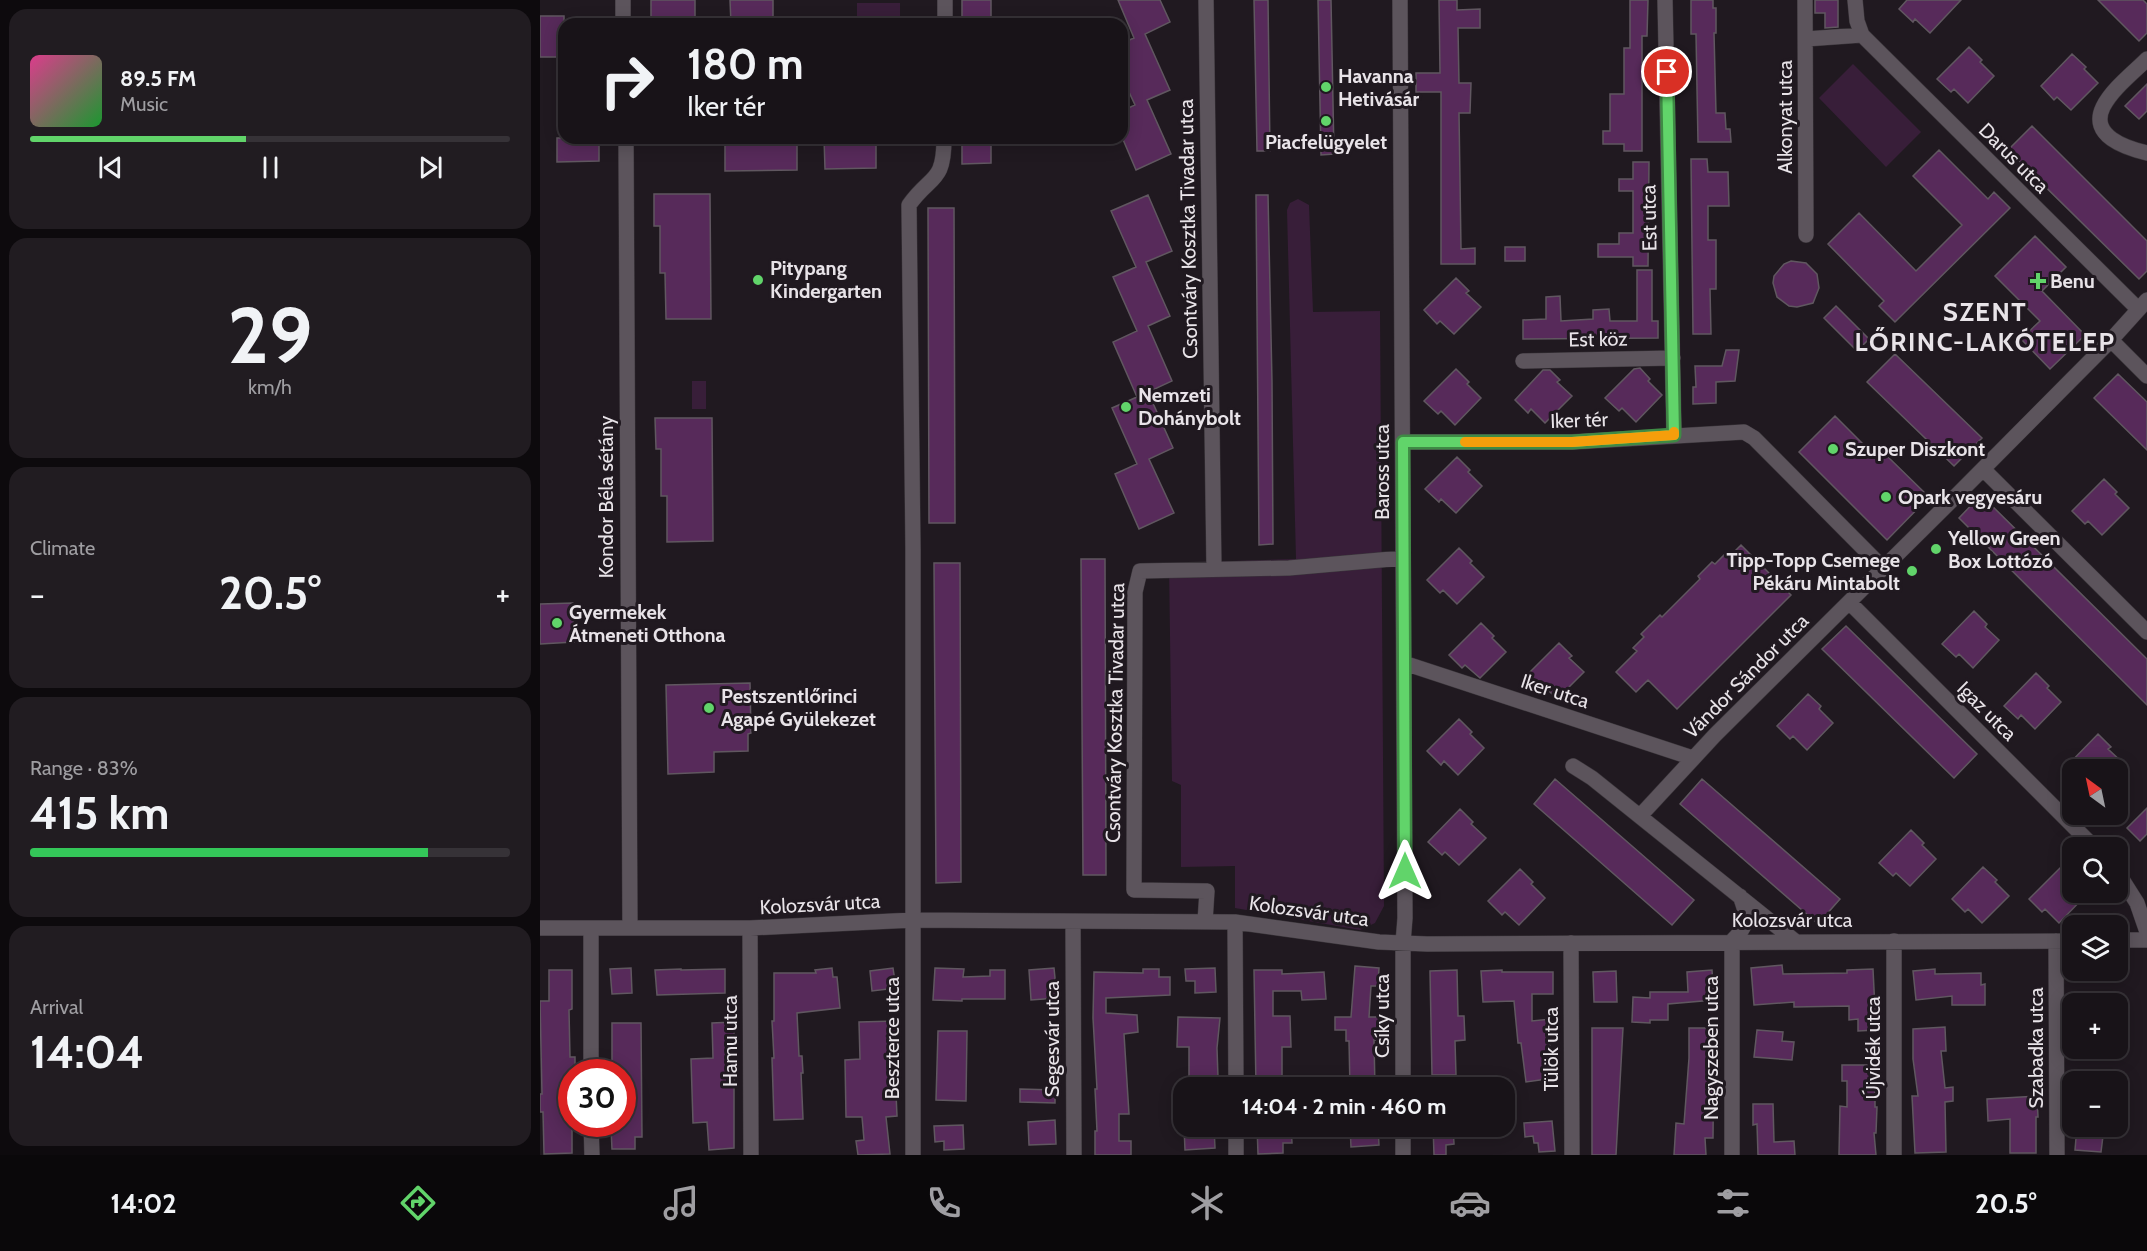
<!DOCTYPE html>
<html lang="en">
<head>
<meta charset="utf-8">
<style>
	body { margin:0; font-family:Cabin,sans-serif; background:#211c21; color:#f1f3f6; height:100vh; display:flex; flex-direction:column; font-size:22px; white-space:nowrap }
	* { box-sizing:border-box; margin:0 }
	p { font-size:20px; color:#9f9ea2 }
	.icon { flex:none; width:33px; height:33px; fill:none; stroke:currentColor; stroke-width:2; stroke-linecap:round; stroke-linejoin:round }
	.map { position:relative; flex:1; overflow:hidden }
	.panel { display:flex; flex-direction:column; gap:9px; padding:9px; background:#0d0a0d; width:540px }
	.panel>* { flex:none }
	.banner { position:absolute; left:18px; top:18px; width:570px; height:126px; border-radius:18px; box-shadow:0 3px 15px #0003,0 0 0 2px #363237; background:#181318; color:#f1f3f6; overflow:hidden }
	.needle { width:39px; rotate:327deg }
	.controls { position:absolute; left:1522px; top:759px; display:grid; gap:12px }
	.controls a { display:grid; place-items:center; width:66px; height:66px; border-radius:12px; background:#181318; box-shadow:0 3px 15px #0003,0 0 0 2px #363237; font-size:30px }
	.speed { position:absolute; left:18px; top:1059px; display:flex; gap:12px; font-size:30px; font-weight:700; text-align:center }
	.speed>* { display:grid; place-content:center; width:78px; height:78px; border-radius:50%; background:#181318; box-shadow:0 3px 15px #0003,0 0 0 2px #363237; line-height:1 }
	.speed .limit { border:9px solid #d22; background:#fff; color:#111 }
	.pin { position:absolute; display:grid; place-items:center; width:51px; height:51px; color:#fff; margin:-26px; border:3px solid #fff; border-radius:50%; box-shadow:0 2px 6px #0007 }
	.me { position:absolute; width:66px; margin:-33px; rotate:0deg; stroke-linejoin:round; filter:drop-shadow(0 0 4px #0008) }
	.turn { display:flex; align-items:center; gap:21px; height:126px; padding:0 30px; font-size:27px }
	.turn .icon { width:78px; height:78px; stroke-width:2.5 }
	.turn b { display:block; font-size:42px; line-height:51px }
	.big { font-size:45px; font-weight:800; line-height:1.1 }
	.panel .card { flex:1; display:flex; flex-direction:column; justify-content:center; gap:9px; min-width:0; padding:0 21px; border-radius:18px; background:#211c21 }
	.panel .dial { align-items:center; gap:0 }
	.dial b { font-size:78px; line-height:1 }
	.song { display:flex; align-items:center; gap:18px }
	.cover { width:72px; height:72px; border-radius:9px; background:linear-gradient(135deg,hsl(330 70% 55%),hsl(130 70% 35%)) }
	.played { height:6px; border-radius:3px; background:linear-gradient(90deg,#61d46a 45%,#363237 45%) }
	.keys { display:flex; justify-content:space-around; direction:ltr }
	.heat { display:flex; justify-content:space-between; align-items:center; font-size:33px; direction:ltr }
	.charge { height:9px; border-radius:4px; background:linear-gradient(90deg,#34c759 83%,#363237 0) }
	.trip { position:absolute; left:633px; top:1077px; width:342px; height:60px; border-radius:18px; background:#181318; box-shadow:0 3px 15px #0003,0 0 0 2px #363237; font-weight:800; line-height:60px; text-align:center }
	.dock { display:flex; height:96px; justify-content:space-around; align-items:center; background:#0a080a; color:#9f9ea2 }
	.dock .icon { width:42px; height:42px }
	.dock .current { color:#61d46a }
	.dock b { font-size:27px; color:#f1f3f6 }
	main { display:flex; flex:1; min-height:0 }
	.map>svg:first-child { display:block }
	.green { fill:#381e39 }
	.building { fill:#572a5a; stroke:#605760; stroke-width:1.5 }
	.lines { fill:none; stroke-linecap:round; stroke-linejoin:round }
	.street-casing { stroke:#3a353a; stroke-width:16 }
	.street { stroke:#5c545c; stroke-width:15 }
	.route-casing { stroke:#3f8a45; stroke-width:15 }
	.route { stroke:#61d46a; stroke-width:10 }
	.slow { stroke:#f59e0b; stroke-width:10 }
	.poi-dot { fill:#61d46a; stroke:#201920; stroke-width:2 }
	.labels { text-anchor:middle; stroke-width:6; stroke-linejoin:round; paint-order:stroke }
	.poi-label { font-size:20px; font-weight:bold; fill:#e8e3e8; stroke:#201920; text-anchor:start }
	.street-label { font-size:20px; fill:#e8e3e8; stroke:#201920 }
	.district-label { font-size:26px; font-weight:bold; letter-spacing:1.5px; fill:#e8e3e8; stroke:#201920 }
</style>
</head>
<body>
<main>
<section class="panel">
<div class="card">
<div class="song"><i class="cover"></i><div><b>89.5 FM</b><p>Music</p></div></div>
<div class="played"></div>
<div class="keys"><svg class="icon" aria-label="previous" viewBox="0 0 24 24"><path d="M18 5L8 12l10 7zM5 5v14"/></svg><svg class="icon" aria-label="pause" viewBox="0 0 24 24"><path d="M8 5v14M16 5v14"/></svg><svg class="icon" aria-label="next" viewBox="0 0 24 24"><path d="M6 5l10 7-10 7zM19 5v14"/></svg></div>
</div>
<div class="card dial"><b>29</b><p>km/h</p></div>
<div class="card"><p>Climate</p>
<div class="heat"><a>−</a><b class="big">20.5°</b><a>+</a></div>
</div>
<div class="card"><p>Range · 83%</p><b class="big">415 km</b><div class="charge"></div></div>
<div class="card"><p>Arrival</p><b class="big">14:04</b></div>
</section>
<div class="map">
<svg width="1607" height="1155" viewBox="0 0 1607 1155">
	<rect width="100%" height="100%" fill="#201920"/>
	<path class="green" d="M317 3H360V24H317Z
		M1313 64 1381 132 1346 167 1279 98Z
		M758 199 769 205 773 312 840 311 844 906 835 923 820 930 695 908V866L641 867V785L632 781 629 563 756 559 747 210 750 203Z
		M152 381H166V409H152Z"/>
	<path class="building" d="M111 0H155V24H111Z
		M190 0H233V24H191Z
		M422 0H451V24H422Z
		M578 0H620L630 22 605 34 630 90 607 100 631 154 596 170 582 137V111L595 105 582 77V43L594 38Z
		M714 0H728L730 151H717Z
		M778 0H791L794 154 781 155Z
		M899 0H917V10L940 9V28H918L919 83H931L930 113H919L921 249 935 248V264H901V92H876V73H900Z
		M1090 0H1108L1107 36H1102V151H1084V144H1063V131H1070V94H1084V48H1090Z
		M1151 0H1173V8H1176V33H1174L1176 113H1185L1186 129H1190L1191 142H1158L1156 34H1151Z
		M1275 0H1298V27L1285 28V13H1275Z
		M1367 0H1421L1390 33 1375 19 1373 22 1359 9Z
		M1558 0H1603L1607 4V33L1599 41Z
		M0 16H24V57H0Z
		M1429 47 1442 60 1440 62 1454 76 1428 103 1414 89 1411 92 1397 79Z
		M1532 54 1546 67 1544 69 1558 83 1531 110 1517 97 1514 100 1501 86Z
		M1607 84V111L1599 119 1585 106Z
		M1492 126 1607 241V271L1599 279 1468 150Z
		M17 138H59V161L17 162Z
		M185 138H257V170L185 171Z
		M284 138H336V168L285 169Z
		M422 138H451V163L422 164Z
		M1399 150 1448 199 1454 192 1470 208 1355 322 1339 306 1344 301 1288 244 1319 213 1376 271 1422 225 1373 176Z
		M1151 159H1167L1168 172H1188L1189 206H1168V240H1176V289H1170L1171 334H1153Z
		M1093 162H1109L1108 266H1093V257H1058V244H1079V233H1093V191H1079V179H1093Z
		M114 194H170L171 319H126L125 273H120V226H114Z
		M608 195 632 251 606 262 630 316 608 326 632 381 608 392 633 448 609 459 634 513 599 529 575 474 597 464 572 408 597 397 573 342 597 331 573 277 596 267 571 211Z
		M716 195H728L732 382 733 544 719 545Z
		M388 208H414L415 523H389Z
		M1495 236 1526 267 1502 291 1545 335 1510 369 1481 339 1500 321 1455 276Z
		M965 247H985V261H965Z
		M1251 261 1266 263 1277 274 1279 288 1273 303 1257 307 1249 306 1237 297 1233 283 1234 276 1244 264Z
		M1097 270H1112V321H1118V338L983 339V320L1006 319V297L1020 296 1021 321 1053 319V310L1069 309 1070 321H1097Z
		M916 278 929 291 926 293 941 307 914 334 900 321 897 324 884 310Z
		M1296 306 1329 339 1317 351 1284 318Z
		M1186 350H1199L1195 381 1176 382V403L1153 404V387H1156L1155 366H1182Z
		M1355 354 1442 438 1414 466 1327 382Z
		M1100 368 1110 379 1108 381 1122 395 1096 422 1082 408 1079 411 1065 398 1094 369Z
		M916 369 929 382 927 384 941 398 915 425 901 411 898 414 884 401Z
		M1003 370H1010L1020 380 1017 382 1032 396 1005 423 991 409 988 413 975 400Z
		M1578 374 1607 402V450L1554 398Z
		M1295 416 1339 460 1345 454 1389 497 1347 540 1259 452Z
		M115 418H172L173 541 127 542V496H121V449H116Z
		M917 457 930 470 928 472 942 486 916 513 901 499 899 502 885 489Z
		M1564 479 1577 492 1575 494 1589 508 1562 535 1548 521 1545 524 1532 511Z
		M1441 495 1607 659V705L1419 518Z
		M1201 545 1251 595 1137 709 1108 680 1096 692 1076 672 1097 651 1093 648 1104 637 1101 634 1120 615 1122 617 1160 579 1158 576 1172 562 1175 564 1186 553 1190 556Z
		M919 548 932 561 930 563 944 577 917 604 903 590 900 593 887 580Z
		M541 559H565L566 875H543Z
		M394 563H420L421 882 396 883Z
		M33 603 34 642 0 644V604Z
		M1434 611 1447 624 1445 627 1459 640 1433 668 1419 654 1416 657 1402 644Z
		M941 623 954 636 952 638 966 652 940 678 925 665 922 668 909 655Z
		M1306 626 1437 754 1414 778 1282 649Z
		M1019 643 1032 656 1029 658 1044 672 1017 699 1003 685 1000 688 987 675Z
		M1496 673 1509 686 1507 688 1521 702 1495 729 1481 715 1478 719 1464 706Z
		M210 683 211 733 208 734V751L174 752V772L128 774 126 685Z
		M1268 694 1281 706 1279 709 1293 723 1267 750 1253 736 1250 739 1237 726Z
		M919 719 932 732 930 734 944 748 918 775 904 761 901 765 887 751Z
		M1558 734 1571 747 1568 749 1583 763 1577 770H1523Z
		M1015 779 1154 900 1132 925 994 804Z
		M1162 779 1300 899 1278 924 1140 804Z
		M1607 808V834L1600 841 1587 828Z
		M920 809 933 822 931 824 946 838 919 865 905 852 902 855 888 842Z
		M1371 830 1384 843 1382 845 1396 859 1370 886 1356 873 1353 876 1339 863Z
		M1443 867 1457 880 1455 882 1469 896 1442 923 1428 909 1425 912 1412 899Z
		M1521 867 1533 879V892H1549L1519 923 1505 909 1502 912 1489 899Z
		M980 869 993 882 991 884 1005 898 979 925 965 912 962 915 948 901Z
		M1242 965 1243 974 1307 973V970L1333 969 1336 1030 1318 1031V1019L1309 1020V1006L1254 1007V1002L1214 1005 1211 968Z
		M815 966 839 968 838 986H831L829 1017H841V1040H834L835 1088H810L809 1041H806V1030H795V1017H811Z
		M91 968 92 993 72 994 70 969Z
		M292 968 293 977H297L300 1008 257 1013 259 1056H262L263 1073H261L263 1119 234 1120 232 1058H234L232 1021H234V973H276L275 970Z
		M353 968 356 988 332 991 330 971Z
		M395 968 424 969 423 977 450 976V970H465V999H422V1001L393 1000Z
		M514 968 517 998 491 1000 489 970Z
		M675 968 676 992 655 993V981H646L645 969Z
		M141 969V970L185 969V993L117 995 115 970Z
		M603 969H619V977H630V995L566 998V1013L597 1015 598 1032 584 1034 589 1114H579V1141H591V1155H555V1131H557L555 1089H557L553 1018 554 972 603 973Z
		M1395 969V974L1441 973V985L1445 984V1005H1412V996L1376 1000 1373 971Z
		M9 970H32V1009L29 1010 30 1057H35V1072H32V1153L4 1154 3 1112H0V1094H2L0 1001H9Z
		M714 970H742V974L784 972 786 999 762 1000 761 991H733V1016H750L751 1047H742V1088H716Z
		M917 970 918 1016H924L925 1040 915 1041 916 1075H892L890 971Z
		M962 970V972H1013V994H992V1021L1011 1019 1013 1039 1009 1040 1014 1078 986 1082 981 1043H978L974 1001 943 1002 941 971Z
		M1172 970 1174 1000 1128 1004V1020H1110V1023L1092 1022 1093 997 1110 998V992H1148L1147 972Z
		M1076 971 1077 1002H1054L1053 972Z
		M638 1017 680 1018 677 1048 678 1077H649V1047H637Z
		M356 1021 357 1053H350L352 1093H356L357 1116 346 1117 350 1154 318 1155 316 1141 324 1140 322 1117H306L305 1060 320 1059 319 1022Z
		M194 1022V1148L169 1150 167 1122 153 1123 151 1059 173 1058 172 1023Z
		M72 1023H101L102 1137H95V1149H72L71 1128H82V1072H72Z
		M1405 1027 1406 1051H1401L1405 1088 1413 1087V1101L1405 1102 1406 1152 1375 1153 1372 1096H1378L1373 1059V1029Z
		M1052 1028H1083L1076 1155H1052Z
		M1149 1028H1174L1173 1138H1165L1166 1155H1134L1136 1123 1144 1124 1149 1058Z
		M1217 1030 1243 1032 1242 1041 1254 1042 1252 1060 1214 1057Z
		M398 1031H427L426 1101 396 1100Z
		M1302 1065H1335V1107H1337L1336 1133H1334L1336 1155H1299L1300 1106 1307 1107V1081H1302Z
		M480 1089 515 1090V1103L480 1102Z
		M1497 1096 1498 1117H1496V1153H1470V1119L1448 1121 1447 1099Z
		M1213 1104H1233L1234 1142 1254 1141 1255 1155H1218L1217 1124 1213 1125Z
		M515 1120 516 1144 489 1145 488 1122Z
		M1012 1121 1015 1151 999 1152 998 1143H994L993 1136 985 1137 984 1123Z
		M423 1125 424 1149 404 1150V1141L395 1142 394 1126Z
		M674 1126 675 1148 645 1150 644 1127Z
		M717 1126H751L752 1143H743V1153L718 1154Z
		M810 1126H838L839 1145 811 1147Z
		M893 1126H913L914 1144 906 1145V1155H894Z
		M1537 1126H1559L1558 1136H1563L1561 1152 1535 1150Z"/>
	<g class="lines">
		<g class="street-casing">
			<path id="street" d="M83 0V24
				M666 0 674 569
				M860 0 865 918 863 943V1088
				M1125 0 1134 435
				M1265 0 1266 235
				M1315 0 1317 21 1322 35 1598 309
				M405 24V0
				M1266 39 1322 35
				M1607 59C1593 73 1572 89 1563 107 1549 136 1586 148 1607 153
				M86 138 90 928
				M1571 340 1607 376
				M983 361 1133 358
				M863 442H1032L1204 432 1214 438 1344 569
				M1443 469 1607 632
				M1310 603 1555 848
				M864 663 1153 758
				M1033 766 1052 778 1255 941
				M1100 816 1175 735 1417 495 1571 340 1607 300
				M1578 873 1597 903 1607 932
				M533 922 534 1155
				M665 922 667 891 594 890 595 592 600 571 749 568 863 558
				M695 922 696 1088
				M0 928H210L373 920 695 922 839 942 887 944 1533 941
				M51 928V1072
				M210 928 211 1155
				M1578 940H1607
				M1354 941V1155
				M1516 941 1517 1155
				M1031 943 1032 1155
				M51 1124 52 1155
				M696 1126V1155
				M863 1126V1155
				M373 1155V549L369 205C391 174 404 184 404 138
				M1192 1155V941C1209 924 1209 919 1200 896"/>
		</g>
		<use href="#street" class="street"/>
	</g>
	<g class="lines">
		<g class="route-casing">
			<path id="route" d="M865 871 863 442H1032L1134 435 1127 72"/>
		</g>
		<use href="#route" class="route"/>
		<path class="slow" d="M925 442H1032L1134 435V432"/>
	</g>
	<g class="poi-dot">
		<circle cx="786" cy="87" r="6"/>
		<circle cx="786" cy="121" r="6"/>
		<circle cx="218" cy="280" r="6"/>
		<path d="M1495 272h6v6h6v6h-6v6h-6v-6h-6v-6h6z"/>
		<circle cx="586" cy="407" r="6"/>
		<circle cx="1293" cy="449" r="6"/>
		<circle cx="1346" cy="497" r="6"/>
		<circle cx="1396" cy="549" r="6"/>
		<circle cx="1372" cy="571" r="6"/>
		<circle cx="17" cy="623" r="6"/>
		<circle cx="169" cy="708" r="6"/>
	</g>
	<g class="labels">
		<g class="poi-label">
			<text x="798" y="83">Havanna<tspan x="798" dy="23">Hetivásár</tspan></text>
			<text x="786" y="149" text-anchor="middle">Piacfelügyelet</text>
			<text x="230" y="275">Pitypang<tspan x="230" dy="23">Kindergarten</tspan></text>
			<text x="1510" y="288">Benu</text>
			<text x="598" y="402">Nemzeti<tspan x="598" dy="23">Dohánybolt</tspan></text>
			<text x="1305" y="456">Szuper Diszkont</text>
			<text x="1358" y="504">Opark vegyesáru</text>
			<text x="1408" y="545">Yellow Green<tspan x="1408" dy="23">Box Lottózó</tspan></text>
			<text x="1360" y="567" text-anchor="end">Tipp-Topp Csemege<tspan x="1360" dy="23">Pékáru Mintabolt</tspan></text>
			<text x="29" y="619">Gyermekek<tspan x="29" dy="23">Átmeneti Otthona</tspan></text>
			<text x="181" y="703">Pestszentlőrinci<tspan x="181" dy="23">Agapé Gyülekezet</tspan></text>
		</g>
		<g class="street-label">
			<text transform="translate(1245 117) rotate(-90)" y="7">Alkonyat utca</text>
			<text transform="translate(1474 158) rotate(45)" y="7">Darus utca</text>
			<text transform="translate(1109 218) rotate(-91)" y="7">Est utca</text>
			<text transform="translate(648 229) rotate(-91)" y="7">Csontváry Kosztka Tivadar utca</text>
			<text transform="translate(1058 339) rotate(-1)" y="7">Est köz</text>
			<text transform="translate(1039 420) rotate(-2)" y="7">Iker tér</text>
			<text transform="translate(842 472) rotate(-90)" y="7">Baross utca</text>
			<text transform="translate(66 497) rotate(-90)" y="7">Kondor Béla sétány</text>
			<text transform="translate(1206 676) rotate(-45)" y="7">Vándor Sándor utca</text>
			<text transform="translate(1015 691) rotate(18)" y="7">Iker utca</text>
			<text transform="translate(1447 711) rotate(45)" y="7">Igaz utca</text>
			<text transform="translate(575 713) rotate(-89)" y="7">Csontváry Kosztka Tivadar utca</text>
			<text transform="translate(280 904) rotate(-3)" y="7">Kolozsvár utca</text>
			<text transform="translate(769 911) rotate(8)" y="7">Kolozsvár utca</text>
			<text x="1252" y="927">Kolozsvár utca</text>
			<text transform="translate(842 1016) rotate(-90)" y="7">Csíky utca</text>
			<text transform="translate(352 1038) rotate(-90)" y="7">Beszterce utca</text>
			<text transform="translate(512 1039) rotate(-90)" y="7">Segesvár utca</text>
			<text transform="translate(190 1041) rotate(-90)" y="7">Hamu utca</text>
			<text transform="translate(1171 1048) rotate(-90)" y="7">Nagyszeben utca</text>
			<text transform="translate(1333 1048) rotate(-90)" y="7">Újvidék utca</text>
			<text transform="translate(1496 1048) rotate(-90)" y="7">Szabadka utca</text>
			<text transform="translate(1011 1049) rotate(-90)" y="7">Tülök utca</text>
		</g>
		<g class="district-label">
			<text x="1445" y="321">SZENT<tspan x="1445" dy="30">LŐRINC-LAKÓTELEP</tspan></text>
		</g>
	</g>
</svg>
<div class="controls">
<a><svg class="needle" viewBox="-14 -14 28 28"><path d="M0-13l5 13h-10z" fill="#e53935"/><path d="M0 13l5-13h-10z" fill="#9f9ea2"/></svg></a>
<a><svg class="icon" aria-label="search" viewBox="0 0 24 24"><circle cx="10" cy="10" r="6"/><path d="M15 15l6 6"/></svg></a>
<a><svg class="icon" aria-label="layers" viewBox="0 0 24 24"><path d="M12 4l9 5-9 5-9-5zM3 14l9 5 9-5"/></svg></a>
<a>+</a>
<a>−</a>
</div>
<div class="speed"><div class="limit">30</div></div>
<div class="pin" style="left:1127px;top:72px;background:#d93025"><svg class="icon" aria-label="arrive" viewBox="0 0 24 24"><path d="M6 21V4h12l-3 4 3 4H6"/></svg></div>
<svg class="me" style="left:865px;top:871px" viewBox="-20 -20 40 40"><path d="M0-17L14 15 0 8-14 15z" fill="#61d46a" stroke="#fff" stroke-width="4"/></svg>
<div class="trip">14:04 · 2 min · 460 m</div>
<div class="banner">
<div class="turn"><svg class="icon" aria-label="right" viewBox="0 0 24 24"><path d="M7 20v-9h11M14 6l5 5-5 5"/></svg><div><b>180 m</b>Iker tér</div></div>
</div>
</div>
</main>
<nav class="dock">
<b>14:02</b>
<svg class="icon current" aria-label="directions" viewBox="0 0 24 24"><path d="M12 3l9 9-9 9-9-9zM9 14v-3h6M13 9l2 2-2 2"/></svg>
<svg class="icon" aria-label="music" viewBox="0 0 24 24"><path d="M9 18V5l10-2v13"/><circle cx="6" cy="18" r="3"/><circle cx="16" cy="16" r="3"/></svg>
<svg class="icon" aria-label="phone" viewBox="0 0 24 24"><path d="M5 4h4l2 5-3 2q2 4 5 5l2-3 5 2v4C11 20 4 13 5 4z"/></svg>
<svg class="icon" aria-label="climate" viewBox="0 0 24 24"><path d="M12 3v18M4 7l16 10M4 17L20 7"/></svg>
<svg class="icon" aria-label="car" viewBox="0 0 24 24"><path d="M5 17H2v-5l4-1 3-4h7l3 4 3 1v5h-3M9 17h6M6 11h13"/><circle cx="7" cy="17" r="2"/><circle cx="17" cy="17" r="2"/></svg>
<svg class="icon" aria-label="filters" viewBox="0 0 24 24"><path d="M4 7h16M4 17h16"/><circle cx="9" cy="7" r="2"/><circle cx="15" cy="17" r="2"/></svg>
<b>20.5°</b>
</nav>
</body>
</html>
